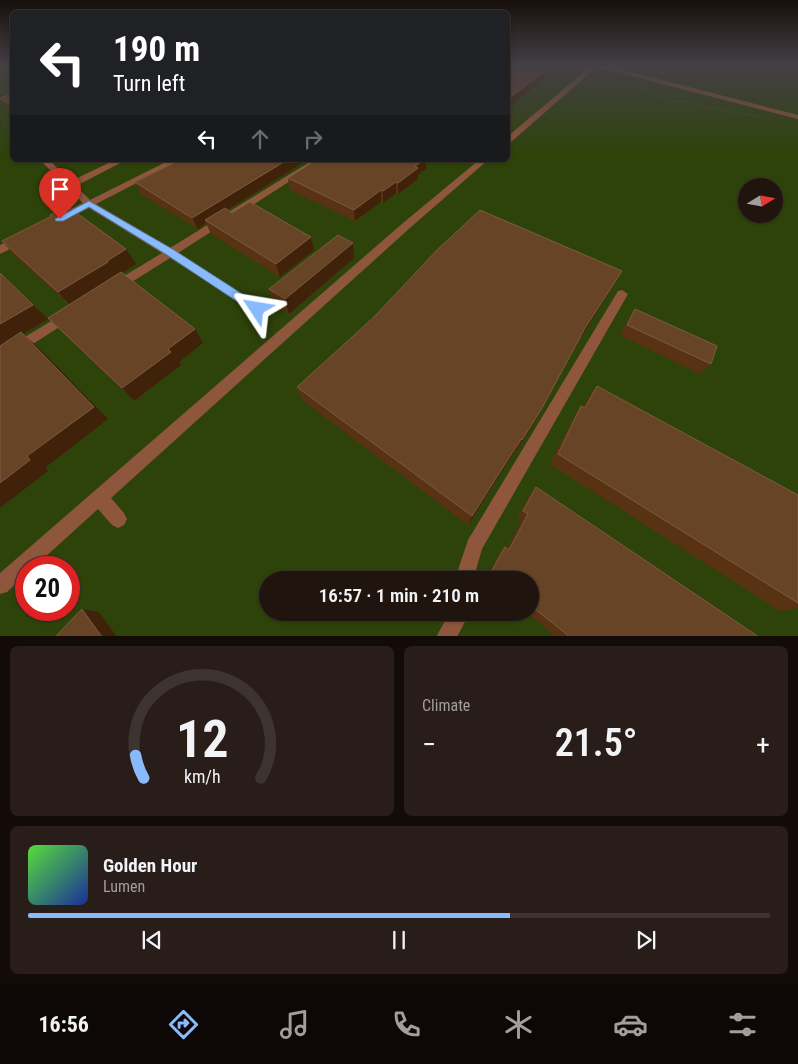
<!DOCTYPE html>
<html lang="en">
<head>
<meta charset="utf-8">
<style>
	body { margin:0; font-family:"Roboto Condensed",sans-serif; background:#281d18; color:#f1f3f6; height:100vh; display:flex; flex-direction:column; font-size:19px; white-space:nowrap }
	* { box-sizing:border-box; margin:0 }
	p { font-size:16px; color:#a29e9e }
	.icon { flex:none; width:28px; height:28px; fill:none; stroke:currentColor; stroke-width:2; stroke-linecap:round; stroke-linejoin:round }
	.map { position:relative; height:636px; overflow:hidden }
	.drawer { display:flex; flex-direction:column; gap:10px; padding:10px; background:#120b08; flex:1 }
	.drawer>* { flex:none }
	.hud { position:absolute; left:10px; top:10px; width:500px; height:152px; border-radius:8px; box-shadow:0 1px 4px #0004,0 0 0 1px #3d332f; background:#202124; color:#fff; overflow:hidden }
	.needle { width:32px; rotate:79deg }
	.fabs { position:absolute; left:738px; top:178px; display:grid; gap:10px }
	.fabs a { display:grid; place-items:center; width:45px; height:45px; border-radius:50%; background:#20140f; box-shadow:0 1px 4px #0004,0 0 0 1px #3d332f; font-size:25px }
	.speed { position:absolute; left:15px; top:556px; display:flex; gap:10px; font-size:25px; font-weight:700; text-align:center }
	.speed>* { display:grid; place-content:center; width:65px; height:65px; border-radius:50%; background:#20140f; box-shadow:0 1px 4px #0004,0 0 0 1px #3d332f; line-height:1 }
	.speed .limit { border:8px solid #d22; background:#fff; color:#111 }
	.pin { position:absolute; display:grid; place-items:center; width:42px; height:42px; color:#fff; margin:-51px -21px; border-radius:50% 50% 50% 0; rotate:-45deg; box-shadow:0 0 5px #0007 }
	.pin .icon { rotate:45deg }
	.me { position:absolute; width:55px; margin:-28px; rotate:303deg; stroke-linejoin:round; filter:drop-shadow(0 0 4px #0008) }
	.turn { display:flex; align-items:center; gap:18px; height:105px; padding:0 20px; font-size:22px }
	.turn .icon { width:65px; height:65px; stroke-width:2.5 }
	.turn b { display:block; font-size:35px; line-height:42px }
	.lanes { display:flex; align-items:center; height:48px; padding:0 20px; background:#0003; justify-content:center; gap:25px; direction:ltr }
	.lanes .off { opacity:.35 }
	.big { font-size:38px; font-weight:600; line-height:1.1 }
	.drawer .widget { flex:1; display:flex; flex-direction:column; justify-content:center; gap:8px; min-width:0; padding:0 18px; border-radius:8px; background:#281d18 }
	.drawer .dial { align-items:center; gap:0 }
	.dial svg { height:130px; overflow:visible; fill:none; stroke:#3d332f; stroke-width:7; stroke-linecap:round; text-anchor:middle }
	.dial text { fill:#f1f3f6; stroke:none }
	.song { display:flex; align-items:center; gap:15px }
	.cover { width:60px; height:60px; border-radius:8px; background:linear-gradient(135deg,hsl(110 70% 55%),hsl(230 70% 35%)) }
	.played { height:5px; border-radius:2px; background:linear-gradient(90deg,#89bafc 65%,#3d332f 65%) }
	.keys { display:flex; justify-content:space-around; direction:ltr }
	.heat { display:flex; justify-content:space-between; align-items:center; font-size:28px; direction:ltr }
	.drawer .tiles { flex:1; display:grid; gap:10px; grid-template-columns:1fr 1fr }
	.widget:last-child { grid-column:span 2 }
	.trip { position:absolute; left:259px; top:571px; width:280px; height:50px; border-radius:25px; background:#20140f; box-shadow:0 1px 4px #0004,0 0 0 1px #3d332f; font-weight:600; line-height:50px; text-align:center }
	.menu { display:flex; height:80px; justify-content:space-around; align-items:center; background:#0d0806; color:#a29e9e }
	.menu .icon { width:35px; height:35px }
	.menu .on { color:#89bafc }
	.menu b { font-size:22px; color:#f1f3f6 }
	.map>svg:first-child { display:block }
	.green { fill:#2e430a; fill-rule:evenodd }
	.lines { fill:none; stroke-linecap:round; stroke-linejoin:round }
	.path { stroke:#665953; stroke-width:1; stroke-dasharray:1 2.5; stroke-linecap:butt }
	.minor { fill:#8e563d; fill-rule:evenodd }
	.wall { fill:#593213 }
	.shaded-wall { fill:#40220a }
	.building { fill:#684427; stroke:#7b5b42 }
	.route { fill:#89bafc; stroke:#5979a4 }
</style>
</head>
<body>
<div class="map">
<svg width="798" height="637" viewBox="0 0 798 637">
	<rect width="100%" height="100%" fill="#2a1b14"/>
	<path class="green" d="M0 65H12V160H508V65H798V636H0ZM746 186H774V214H746ZM26 568H69V610H26ZM268 580H530V612H268Z"/>
	<g class="lines">
		<path class="path" d="M640 89 671 101H689L702 106 766 118
			M0 117 12 130"/>
		<path class="minor" d="M592 65H604L798 115V119L597 67 511 142H508V136Z
			M40 160H49L71 181 115 160H126L76 186 90 200 170 160H181L96 204 170 248 313 160H323L178 253 261 306 263 309 261 312 257 314 170 258 119 290H111L109 287 111 284 162 253 89 208 65 220H57V216L83 203Z
			M479 160H488L411 227 111 498 124 513 127 519 124 525 118 528 112 525 98 509 33 568H26V574L7 592 0 594V573L403 223Z
			M21 235 25 236 26 239 25 242 0 254V245Z
			M622 290 628 294 482 549 476 570 477 580H459L458 570 468 540 618 291Z
			M68 311 72 313 74 316 72 319 0 365V352Z
			M450 612H470L457 637H436Z"/>
	</g>
	<path class="wall" d="M625 65H640L637 68Z
		M12 94V112L8 109 0 98Z
		M180 160H307L227 210 232 213 311 237 314 250 280 277 211 234 206 223 198 229 141 194 135 182Z
		M316 160H426V169L418 175V179L398 194 396 193 383 203 381 202 355 221 290 190 288 178Z
		M50 215 136 264 122 273 195 329 203 343 179 362 181 365 134 401 48 318 69 304 15 256 2 241 51 217Z
		M353 243 354 258 289 314 274 304 269 289Z
		M622 271 613 286 578 342 535 421 516 452 515 451 468 525 302 400 297 387Z
		M635 309 711 364 700 374 620 335 628 320Z
		M597 386 798 495V608L780 611 550 464 573 419 581 406 583 407 588 399Z
		M536 487 759 637H556L526 612H530V580H485L499 554 505 547 507 548 521 522 517 519 529 497Z"/>
	<path class="shaded-wall" d="M545 71 542 81 508 108V99Z
		M287 160H307L208 222 205 220 206 223 198 229 192 218Z
		M424 160H426V169L418 175V179L398 194V183L415 166Z
		M396 182V193L383 203V191Z
		M381 190V202L355 221 354 210Z
		M311 237 314 250 280 277 276 264Z
		M353 243 354 258 289 314 285 299Z
		M126 249 136 264 71 306 58 292Z
		M622 271 613 286 578 342 585 328Z
		M33 305 48 319 23 334 37 346 108 419 46 467 48 471 0 508V483L27 456 0 348V324Z
		M195 329 203 343 179 362 181 365 134 401 122 388 168 349Z
		M542 408 535 421 516 452 522 440Z
		M521 439 515 451 468 525 472 516Z
		M82 609 99 612 117 637H102Z"/>
	<path class="building" d="M508 65H524L545 71 508 99Z
		M12 94V106L0 98Z
		M180 160H287L192 218 135 182Z
		M316 160H424L415 166 418 168 398 183 396 182 383 191 381 190 354 210 288 178Z
		M250 202 311 237 276 264 205 220 225 208 232 213Z
		M67 206 126 249 107 261 108 262 58 292 2 241 52 216 50 215Z
		M480 210 622 271 585 328 542 408 522 440 521 439 472 516 297 387 374 317 437 250Z
		M338 235 353 243 285 299 269 289Z
		M121 272 195 329 168 349 171 352 122 388 48 318Z
		M0 273 33 305 0 324Z
		M635 309 717 346 711 364 627 325Z
		M21 332 94 407 27 456 30 460 0 483V346Z
		M597 386 798 495V603L558 454 581 406 585 408Z
		M536 487 759 637H570L530 605V580H498L490 574 505 547 509 550 528 514 523 511Z
		M82 609 102 637H55Z"/>
	<linearGradient id="sky" x2="0" y2="1"><stop stop-color="#170f0b"/><stop offset="0.42" stop-color="#443f45"/><stop offset="1" stop-color="#443f45" stop-opacity="0"/></linearGradient>
	<rect width="798" height="154" fill="url(#sky)"/>
	<path class="route" d="M89 201 174 250 261 306 262 309 261 312H253L167 255 89 207 63 221H56L55 219Z"/>
</svg>
<div class="fabs">
<a><svg class="needle" viewBox="-14 -14 28 28"><path d="M0-13l5 13h-10z" fill="#e53935"/><path d="M0 13l5-13h-10z" fill="#a29e9e"/></svg></a>
</div>
<div class="speed"><div class="limit">20</div></div>
<div class="pin" style="left:60px;top:219px;background:#d93025"><svg class="icon" aria-label="arrive" viewBox="0 0 24 24"><path d="M6 21V4h12l-3 4 3 4H6"/></svg></div>
<svg class="me" style="left:257px;top:309px" viewBox="-20 -20 40 40"><path d="M0-17L14 15 0 8-14 15z" fill="#89bafc" stroke="#fff" stroke-width="4"/></svg>
<div class="trip">16:57 · 1 min · 210 m</div>
<div class="hud">
<div class="turn"><svg class="icon" aria-label="left" viewBox="0 0 24 24"><path d="M17 20v-9H6M10 6l-5 5 5 5"/></svg><div><b>190 m</b>Turn left</div></div>
<div class="lanes"><svg class="icon" aria-label="left" viewBox="0 0 24 24"><path d="M17 20v-9H6M10 6l-5 5 5 5"/></svg><svg class="icon off" aria-label="ahead" viewBox="0 0 24 24"><path d="M12 20V5M6 11l6-6 6 6"/></svg><svg class="icon off" aria-label="right" viewBox="0 0 24 24"><path d="M7 20v-9h11M14 6l5 5-5 5"/></svg></div>
</div>
</div>
<section class="drawer">
<div class="tiles">
<div class="widget dial"><svg viewBox="0 0 100 80">
<path d="M14 69A42 42 0 1 1 86 69"/>
<path d="M14 69A42 42 0 0 1 9 55" stroke="#89bafc"/>
<text x="50" y="56" font-size="32" font-weight="700">12</text>
<text x="50" y="72" font-size="11">km/h</text>
</svg></div>
<div class="widget"><p>Climate</p>
<div class="heat"><a>−</a><b class="big">21.5°</b><a>+</a></div>
</div>
<div class="widget">
<div class="song"><i class="cover"></i><div><b>Golden Hour</b><p>Lumen</p></div></div>
<div class="played"></div>
<div class="keys"><svg class="icon" aria-label="previous" viewBox="0 0 24 24"><path d="M18 5L8 12l10 7zM5 5v14"/></svg><svg class="icon" aria-label="pause" viewBox="0 0 24 24"><path d="M8 5v14M16 5v14"/></svg><svg class="icon" aria-label="next" viewBox="0 0 24 24"><path d="M6 5l10 7-10 7zM19 5v14"/></svg></div>
</div>
</div>
</section>
<nav class="menu">
<b>16:56</b>
<svg class="icon on" aria-label="directions" viewBox="0 0 24 24"><path d="M12 3l9 9-9 9-9-9zM9 14v-3h6M13 9l2 2-2 2"/></svg>
<svg class="icon" aria-label="music" viewBox="0 0 24 24"><path d="M9 18V5l10-2v13"/><circle cx="6" cy="18" r="3"/><circle cx="16" cy="16" r="3"/></svg>
<svg class="icon" aria-label="phone" viewBox="0 0 24 24"><path d="M5 4h4l2 5-3 2q2 4 5 5l2-3 5 2v4C11 20 4 13 5 4z"/></svg>
<svg class="icon" aria-label="climate" viewBox="0 0 24 24"><path d="M12 3v18M4 7l16 10M4 17L20 7"/></svg>
<svg class="icon" aria-label="car" viewBox="0 0 24 24"><path d="M5 17H2v-5l4-1 3-4h7l3 4 3 1v5h-3M9 17h6M6 11h13"/><circle cx="7" cy="17" r="2"/><circle cx="17" cy="17" r="2"/></svg>
<svg class="icon" aria-label="filters" viewBox="0 0 24 24"><path d="M4 7h16M4 17h16"/><circle cx="9" cy="7" r="2"/><circle cx="15" cy="17" r="2"/></svg>
</nav>
</body>
</html>
